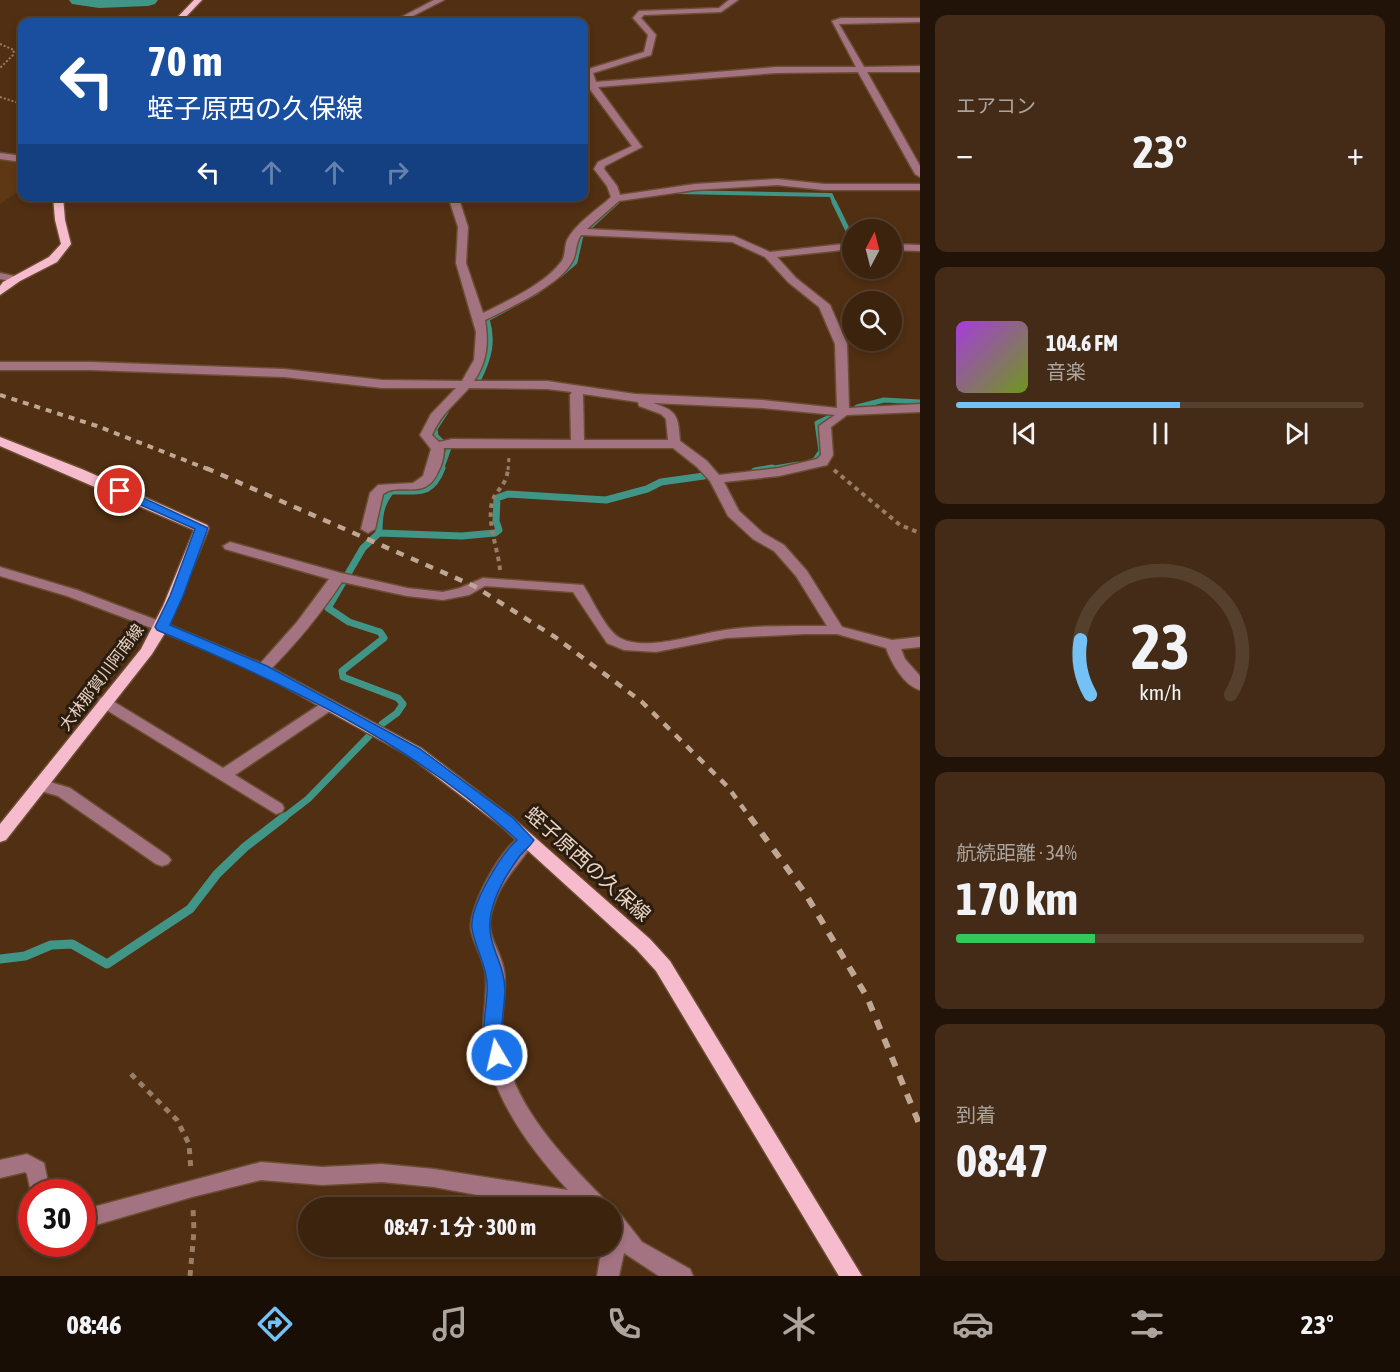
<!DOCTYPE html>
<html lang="ja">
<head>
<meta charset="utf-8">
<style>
	body { margin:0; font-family:"Asap Condensed","Noto Sans JP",sans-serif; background:#432b17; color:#f1f3f6; height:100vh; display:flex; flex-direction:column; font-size:22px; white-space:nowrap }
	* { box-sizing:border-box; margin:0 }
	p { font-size:20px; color:#aca49e }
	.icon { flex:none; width:33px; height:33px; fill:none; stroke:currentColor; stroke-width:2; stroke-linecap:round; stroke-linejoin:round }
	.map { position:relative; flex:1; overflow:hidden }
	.sheet { display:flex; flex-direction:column; gap:15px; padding:15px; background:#211308; width:480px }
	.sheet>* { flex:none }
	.guide { position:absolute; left:18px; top:18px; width:570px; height:183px; border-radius:12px; box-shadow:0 3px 9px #0003,0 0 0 2px #55402e; background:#1a4fa0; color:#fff; overflow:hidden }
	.needle { width:39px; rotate:7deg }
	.buttons { position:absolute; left:842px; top:219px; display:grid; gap:12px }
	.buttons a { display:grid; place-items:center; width:60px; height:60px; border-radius:50%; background:#3c230e; box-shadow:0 3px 9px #0003,0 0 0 2px #55402e; font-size:30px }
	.speed { position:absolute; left:18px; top:1179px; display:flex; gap:12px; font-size:30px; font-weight:700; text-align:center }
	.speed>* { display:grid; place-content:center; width:78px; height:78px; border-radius:50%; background:#3c230e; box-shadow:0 3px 9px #0003,0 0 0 2px #55402e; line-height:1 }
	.speed .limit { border:9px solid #d22; background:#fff; color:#111 }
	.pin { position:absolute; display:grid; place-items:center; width:51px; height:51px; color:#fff; margin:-26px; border:3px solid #fff; border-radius:50%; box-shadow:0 2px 6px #0007 }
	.me { position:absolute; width:66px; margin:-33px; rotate:351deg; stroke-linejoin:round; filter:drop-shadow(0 0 4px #0008) }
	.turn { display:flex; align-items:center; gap:21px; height:126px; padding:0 30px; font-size:27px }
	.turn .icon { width:78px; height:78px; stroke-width:2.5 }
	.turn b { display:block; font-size:42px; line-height:51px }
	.lanes { display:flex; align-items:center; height:57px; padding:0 30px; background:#0003; justify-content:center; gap:30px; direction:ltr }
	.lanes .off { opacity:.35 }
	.big { font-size:45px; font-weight:700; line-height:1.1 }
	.sheet .card { flex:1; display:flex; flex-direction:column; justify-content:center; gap:9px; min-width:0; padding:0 21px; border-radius:12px; background:#432b17 }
	.sheet .dial { align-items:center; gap:0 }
	.dial svg { height:156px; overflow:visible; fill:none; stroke:#55402e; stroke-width:7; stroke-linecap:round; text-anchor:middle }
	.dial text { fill:#f1f3f6; stroke:none }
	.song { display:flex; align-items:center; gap:18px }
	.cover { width:72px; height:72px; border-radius:9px; background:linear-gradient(135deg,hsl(280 70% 55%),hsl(80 70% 35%)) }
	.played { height:6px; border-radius:3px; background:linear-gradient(90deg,#73c1f5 55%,#55402e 55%) }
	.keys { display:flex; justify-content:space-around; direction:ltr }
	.heat { display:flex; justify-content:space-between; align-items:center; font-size:33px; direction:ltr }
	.charge { height:9px; border-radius:4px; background:linear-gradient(90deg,#34c759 34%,#55402e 0) }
	.trip { position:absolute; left:298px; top:1197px; width:324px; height:60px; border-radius:30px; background:#3c230e; box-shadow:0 3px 9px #0003,0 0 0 2px #55402e; font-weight:700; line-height:60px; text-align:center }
	.tabs { display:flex; height:96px; justify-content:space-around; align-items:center; background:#180e06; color:#aca49e }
	.tabs .icon { width:42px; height:42px }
	.tabs .current { color:#73c1f5 }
	.tabs b { font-size:27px; color:#f1f3f6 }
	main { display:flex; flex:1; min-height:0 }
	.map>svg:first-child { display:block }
	.built { fill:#5e3814 }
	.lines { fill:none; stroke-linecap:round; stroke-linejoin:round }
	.stream-far3 { stroke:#419586; stroke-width:4 }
	.stream-far2 { stroke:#419586; stroke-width:5 }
	.stream-far1 { stroke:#419586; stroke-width:7 }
	.stream { stroke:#419586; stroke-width:9 }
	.river { fill:#419586; fill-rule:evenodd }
	.minor-casing { stroke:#6b4d32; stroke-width:3 }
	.major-casing { stroke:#6b4d32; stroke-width:3 }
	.path-far3 { stroke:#997e67; stroke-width:2; stroke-dasharray:2 2; stroke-linecap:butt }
	.path-far2 { stroke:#997e67; stroke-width:3; stroke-dasharray:4 4; stroke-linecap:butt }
	.path-far1 { stroke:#997e67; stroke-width:4; stroke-dasharray:4.5 4.5; stroke-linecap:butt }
	.path { stroke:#997e67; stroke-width:5; stroke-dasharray:6 6; stroke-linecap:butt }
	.minor { fill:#a47382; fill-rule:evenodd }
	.major { fill:#f6bbcc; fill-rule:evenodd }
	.rail-far2 { stroke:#bfa794; stroke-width:4; stroke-dasharray:6 6; stroke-linecap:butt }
	.rail-far1 { stroke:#bfa794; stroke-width:4.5; stroke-dasharray:8 8; stroke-linecap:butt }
	.rail { stroke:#bfa794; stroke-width:6; stroke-dasharray:10 10; stroke-linecap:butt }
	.route { fill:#1a73e8; stroke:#114b97; stroke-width:1.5 }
	.labels { text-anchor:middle; stroke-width:6; stroke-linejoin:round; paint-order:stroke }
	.street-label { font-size:16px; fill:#e8d3c3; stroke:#2a1c0f }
	.near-street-label { font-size:20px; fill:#e8d3c3; stroke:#2a1c0f }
</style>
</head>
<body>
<main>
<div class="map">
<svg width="920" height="1276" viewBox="0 0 920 1276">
	<rect width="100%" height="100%" fill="#502f12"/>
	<path class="built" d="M0 159 22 163V189L0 204Z"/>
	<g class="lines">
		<path class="stream-far3" d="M678 192 831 195 835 204
			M615 204 620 199"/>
		<path class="stream-far2" d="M834 202 852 239
			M560 275 575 262 581 235 617 202
			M479 379C489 358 494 342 487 319L537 292
			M857 407 884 400 920 402
			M809 462 815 460 821 451 817 423 832 416
			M441 470 449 448 436 436 435 429 446 412
			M763 470 798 464"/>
		<path class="stream-far1" d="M755 471 772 468
			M379 533 462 536 495 533 499 530 496 521 497 498 508 494 606 500 647 489 661 482 704 476
			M382 724 397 713 403 704 398 698 343 677 342 671 384 638 380 632 349 622 328 608 363 548 379 533C379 517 380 504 391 491 418 490 431 497 442 468
			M282 819 308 799 369 736"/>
		<path class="stream" d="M0 959 25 956 51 945 72 944 107 964 190 909 217 874 245 847 284 817"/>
		<path class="river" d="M69 0H158L155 4 148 6 99 8 72 4Z"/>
		<g class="minor-casing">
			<path id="minor" d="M434 0H444L401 22H392Z
				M729 0H738L721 12 644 15 641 18 656 35 651 55 593 73 596 82 776 67H856L832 21 841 18H920V22L839 24 864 67 920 66V72H867L920 166V177L915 174 858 72 776 73 598 87 642 147 605 166 604 169 617 186 620 195 695 184 777 179 824 184H920V190H824L777 185 695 190 619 201 587 229 734 236 770 252 852 243V249L777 257 796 278 830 305 847 344 849 408 920 404V412L847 415 831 427 833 455 827 465 779 476 724 482 739 511 763 533 784 545 807 571 842 627 892 640 920 637V647L901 649 905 659 920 676V690C904 686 891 662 886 648L837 634H804L726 638 656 652 624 650 607 643 573 592 485 586 469 595 443 600 407 596 342 582C320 615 296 644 268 672H258L255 669 258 666 297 622 329 579 225 549 223 546 230 542 341 573 407 588 443 592 460 588 483 578 583 585C592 598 606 631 620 638 646 652 696 634 725 630 758 625 793 626 827 626L796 576 774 551 753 539 728 516 710 481 697 467 673 448H444C444 457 442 465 438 472 425 502 401 481 383 494L375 529 368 533 361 529 370 493 378 485 413 483 423 476 431 449 420 435 431 414 456 388H382L284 377 91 370H0V362H91L284 369 382 380 462 381 474 360 476 332 456 263 458 227 448 196H458L468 227 466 263 483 313C507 301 545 284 561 262 566 256 564 247 567 240 576 223 597 210 611 197L607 186 594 169 598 162 632 146 589 88H584V84L588 83 585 70 644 52 648 35 633 18 639 11 719 8ZM581 235 732 242 765 257 788 282 819 307 835 344 837 408 762 400 635 394 547 381H474C487 362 489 343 485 320 509 308 559 286 572 262 577 254 575 244 581 235ZM469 388 547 389 572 392 570 395 571 440 452 439 439 442 432 435C440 415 455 404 469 388ZM583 394 638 402 639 406 661 414 666 419 668 440H584ZM653 403 762 408 835 415 819 426 821 455 817 459 779 468 719 475 707 461 680 441C678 416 678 411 653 403Z
				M0 153 22 156V162L0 159Z
				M891 244 920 245V251L891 250Z
				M0 273 19 277 20 279 15 282 0 279Z
				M0 567 77 590 167 624 169 627 162 631 157 630 67 596 0 576Z
				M106 697 223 768 325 701 331 700 339 705 235 775 282 804 284 808 282 812 276 814 100 706 98 702 100 698Z
				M40 779 70 788 168 856 171 860 168 864 162 866 156 864 58 796 34 789 32 785 34 781Z
				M526 834 532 836 535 840C519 867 499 880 491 914 485 935 501 950 504 970 508 993 499 1016 502 1039 511 1104 562 1156 606 1201L609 1208H549L434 1187 382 1182 322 1185 261 1180 192 1197 82 1229V1210L261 1162 322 1167 382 1164 434 1169 568 1190C535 1154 505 1115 490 1068 477 1030 487 1013 486 977 485 960 474 946 471 930 468 907 504 840 526 834Z
				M27 1154 44 1163 50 1192H32V1197L27 1174 25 1172 0 1178V1160Z
				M612 1211 620 1214 642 1242 690 1269 693 1276H659L624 1253 619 1276H597L602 1246H612Z"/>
		</g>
		<g class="major-casing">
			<path id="major" d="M194 0H202L181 22H173Z
				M53 196H63L65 220 71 244 57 262 20 281 0 295V286L3 282 49 257 61 244 55 220Z
				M0 437 84 470 207 525 209 528 169 625 268 666 421 748 513 818 650 939 670 961 862 1276H839L656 971 636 949 501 826 409 756 258 672 165 633 152 654 6 840 0 842V824L141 649 163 606 194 530 0 446Z"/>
		</g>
		<path class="path-far3" d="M0 44 14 50 13 55 0 68
			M0 97 22 104"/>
		<path class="path-far2" d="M508 470 509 457"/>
		<path class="path-far1" d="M834 470 900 525 920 533
			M500 570C498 548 487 525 492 502 496 489 507 486 508 468"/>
		<path class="path" d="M131 1074 177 1120 189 1144 191 1171
			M190 1276 194 1231 193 1208"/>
		<use href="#minor" class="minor"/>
		<use href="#major" class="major"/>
		<path class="rail-far2" d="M0 395 97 426 210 470"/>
		<path class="rail-far1" d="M206 468 474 586 555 637 642 702 728 787 751 819"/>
		<path class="rail" d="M750 817 805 893 867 997 920 1126"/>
	</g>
	<path class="route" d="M120 487 208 528 183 596 170 625 267 666 420 749 513 818 534 840C530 847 523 851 519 857 503 879 485 911 491 937 495 956 505 970 505 991 504 1015 498 1029 506 1055L503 1060 497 1062 490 1060C479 1037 486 1015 487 992 489 969 476 951 472 929 469 907 500 855 517 840 414 744 285 684 157 630L155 627 170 596 195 529 116 494 114 491Z"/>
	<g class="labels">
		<g class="street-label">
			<text transform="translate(101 677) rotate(-53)" y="6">大林那賀川阿南線</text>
		</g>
		<g class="near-street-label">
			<text transform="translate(588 864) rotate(42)" y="7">蛭子原西の久保線</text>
		</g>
	</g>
</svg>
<div class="buttons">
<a><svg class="needle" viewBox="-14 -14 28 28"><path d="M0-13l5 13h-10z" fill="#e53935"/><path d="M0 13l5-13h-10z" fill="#aca49e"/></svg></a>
<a><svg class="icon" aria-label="search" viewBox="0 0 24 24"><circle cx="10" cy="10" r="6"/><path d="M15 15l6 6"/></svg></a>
</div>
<div class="speed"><div class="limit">30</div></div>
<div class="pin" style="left:120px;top:491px;background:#d93025"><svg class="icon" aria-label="arrive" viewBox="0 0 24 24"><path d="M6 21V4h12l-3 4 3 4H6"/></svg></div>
<svg class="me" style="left:497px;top:1055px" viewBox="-20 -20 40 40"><circle r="17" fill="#1a73e8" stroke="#fff" stroke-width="3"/><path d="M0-11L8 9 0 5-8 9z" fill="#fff"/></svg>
<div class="trip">08:47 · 1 分 · 300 m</div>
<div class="guide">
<div class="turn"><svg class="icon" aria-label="left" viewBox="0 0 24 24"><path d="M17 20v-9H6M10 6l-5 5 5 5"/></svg><div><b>70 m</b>蛭子原西の久保線</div></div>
<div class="lanes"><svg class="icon" aria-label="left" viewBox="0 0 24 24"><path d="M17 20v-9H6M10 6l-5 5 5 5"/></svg><svg class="icon off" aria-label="ahead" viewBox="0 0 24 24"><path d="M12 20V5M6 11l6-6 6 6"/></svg><svg class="icon off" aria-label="ahead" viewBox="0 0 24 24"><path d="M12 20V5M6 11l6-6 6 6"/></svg><svg class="icon off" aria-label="right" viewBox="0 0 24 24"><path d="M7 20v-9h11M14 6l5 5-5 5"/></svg></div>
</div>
</div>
<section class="sheet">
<div class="card"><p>エアコン</p>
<div class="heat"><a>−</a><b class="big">23°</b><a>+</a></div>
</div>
<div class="card">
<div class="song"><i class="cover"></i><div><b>104.6 FM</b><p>音楽</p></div></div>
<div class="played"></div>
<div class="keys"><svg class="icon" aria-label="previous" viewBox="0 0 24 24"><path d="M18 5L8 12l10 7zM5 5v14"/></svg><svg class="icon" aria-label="pause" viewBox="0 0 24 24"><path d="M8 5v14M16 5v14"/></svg><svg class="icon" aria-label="next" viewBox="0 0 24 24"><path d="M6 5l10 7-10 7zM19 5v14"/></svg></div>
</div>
<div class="card dial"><svg viewBox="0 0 100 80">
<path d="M14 69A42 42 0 1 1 86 69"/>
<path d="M14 69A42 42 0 0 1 9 41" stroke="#73c1f5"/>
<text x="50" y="56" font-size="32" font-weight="700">23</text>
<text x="50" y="72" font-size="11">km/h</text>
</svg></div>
<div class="card"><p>航続距離 · 34%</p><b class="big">170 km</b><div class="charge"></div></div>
<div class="card"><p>到着</p><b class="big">08:47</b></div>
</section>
</main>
<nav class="tabs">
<b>08:46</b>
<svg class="icon current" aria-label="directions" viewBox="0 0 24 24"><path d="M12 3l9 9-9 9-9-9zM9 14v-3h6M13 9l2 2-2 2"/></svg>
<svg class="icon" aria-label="music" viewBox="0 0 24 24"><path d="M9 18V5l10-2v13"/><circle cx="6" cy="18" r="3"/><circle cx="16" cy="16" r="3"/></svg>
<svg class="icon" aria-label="phone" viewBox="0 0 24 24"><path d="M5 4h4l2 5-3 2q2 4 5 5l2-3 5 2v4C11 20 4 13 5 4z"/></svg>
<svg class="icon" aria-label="climate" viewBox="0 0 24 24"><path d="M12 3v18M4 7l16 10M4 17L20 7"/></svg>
<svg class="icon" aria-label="car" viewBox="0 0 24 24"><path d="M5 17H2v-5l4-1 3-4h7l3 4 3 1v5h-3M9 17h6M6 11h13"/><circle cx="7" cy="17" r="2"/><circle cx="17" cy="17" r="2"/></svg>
<svg class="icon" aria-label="filters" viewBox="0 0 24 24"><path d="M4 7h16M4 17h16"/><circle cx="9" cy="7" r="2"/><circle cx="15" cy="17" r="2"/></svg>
<b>23°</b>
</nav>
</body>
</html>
